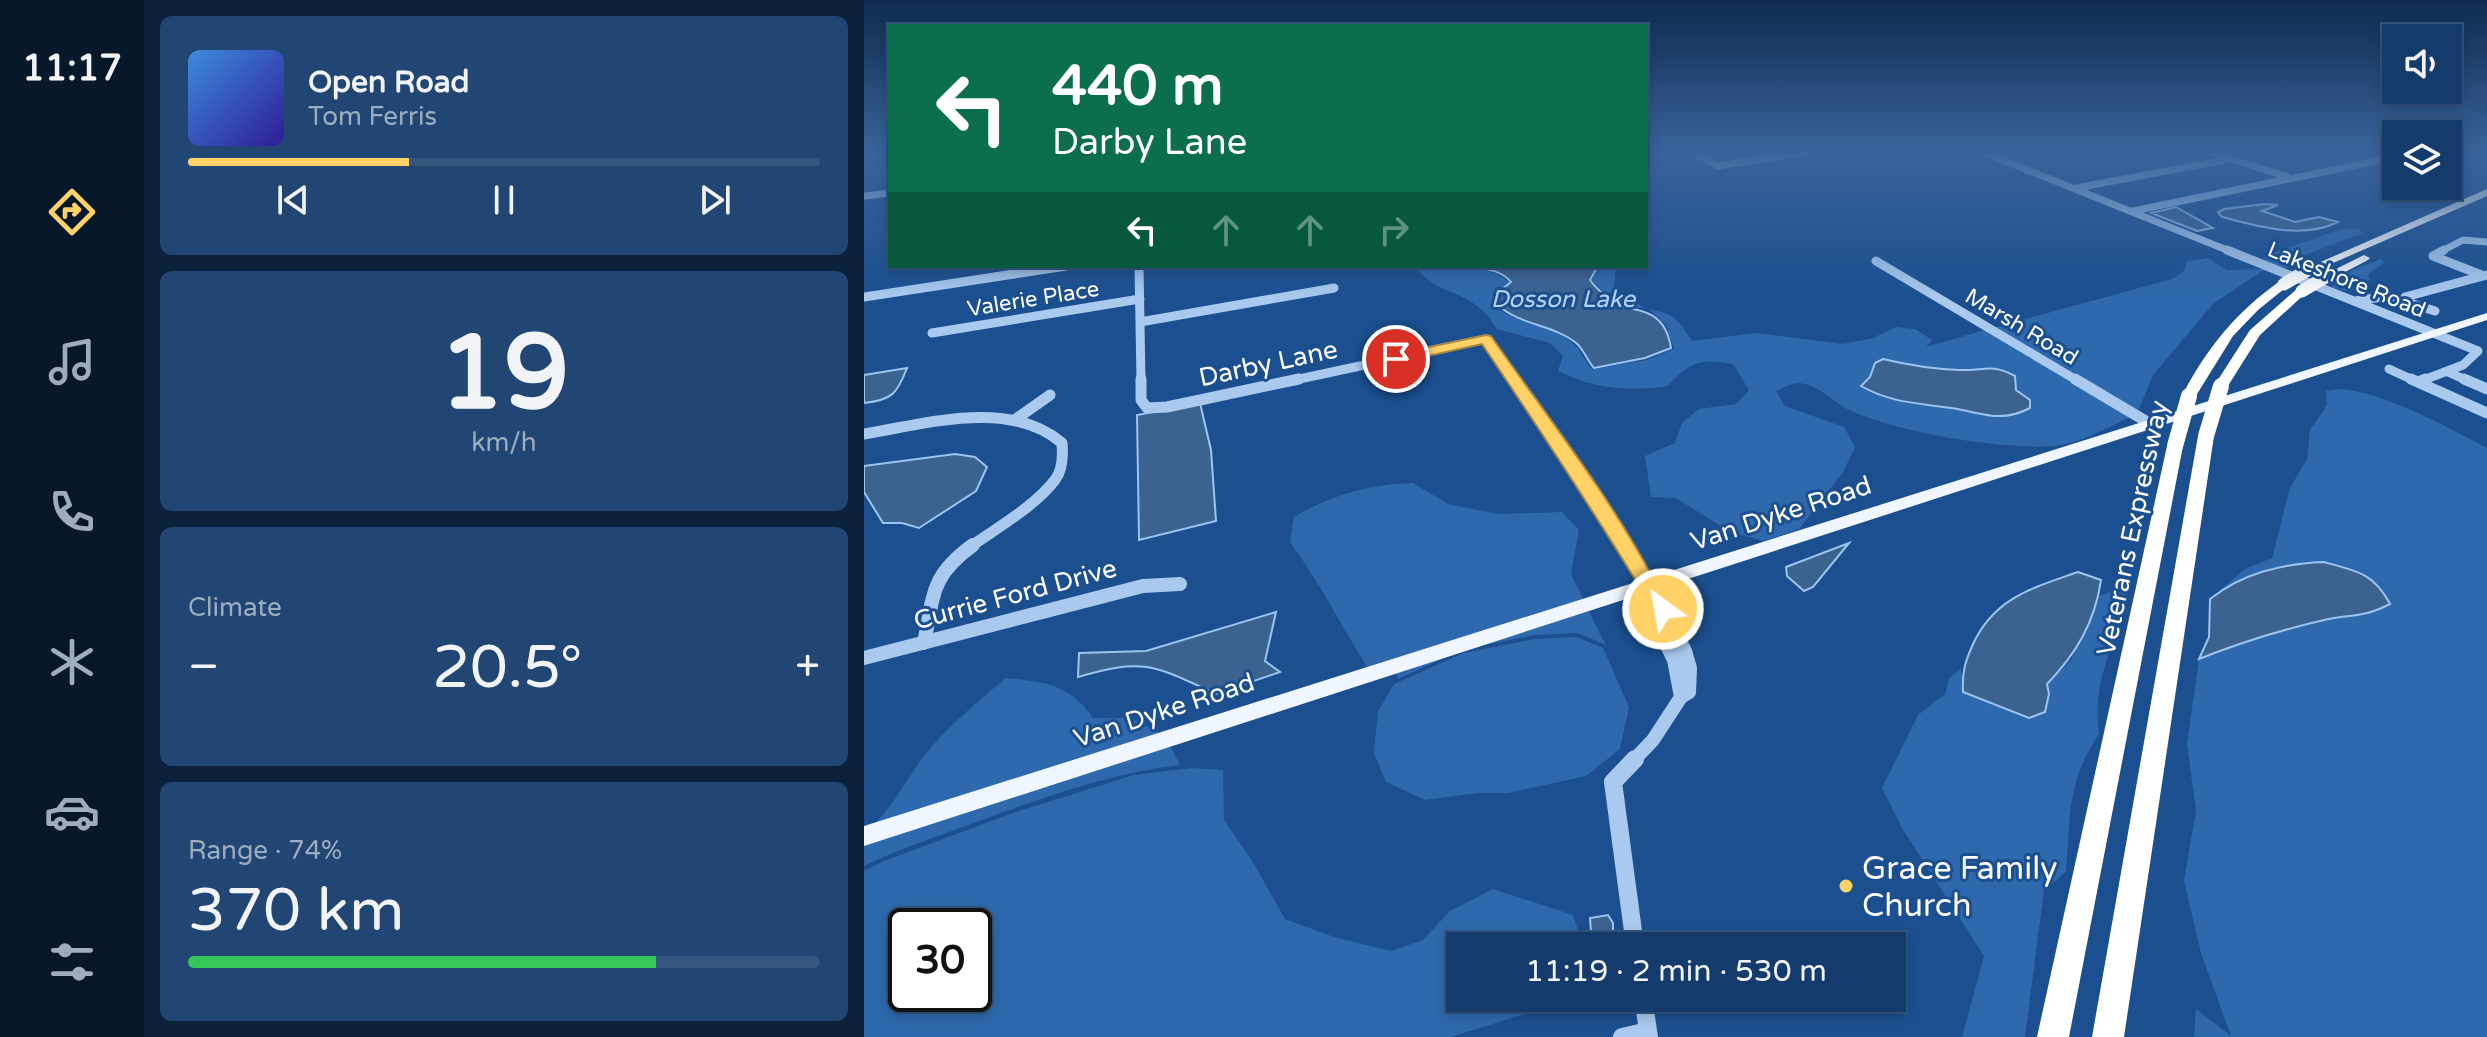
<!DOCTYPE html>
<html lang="en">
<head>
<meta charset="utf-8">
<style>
	body { margin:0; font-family:"Varela Round",sans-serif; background:#214673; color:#f1f3f6; height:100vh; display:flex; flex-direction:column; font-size:30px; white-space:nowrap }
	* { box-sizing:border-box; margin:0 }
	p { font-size:26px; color:#9dadc1 }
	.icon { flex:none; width:44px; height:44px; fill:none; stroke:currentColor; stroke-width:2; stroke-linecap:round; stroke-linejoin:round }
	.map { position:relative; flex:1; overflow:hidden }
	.sheet { display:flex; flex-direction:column; gap:16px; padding:16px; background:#0b203b; width:720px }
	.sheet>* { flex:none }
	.guide { position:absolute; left:24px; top:24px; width:760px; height:244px; border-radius:0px; box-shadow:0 4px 12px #0003,0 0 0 2px #33557e; background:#0b6e4f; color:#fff; overflow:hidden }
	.controls { position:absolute; left:1518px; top:24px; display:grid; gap:16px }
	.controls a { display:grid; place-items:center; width:80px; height:80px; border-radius:0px; background:#143b6b; box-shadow:0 4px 12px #0003,0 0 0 2px #33557e; font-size:40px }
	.speed { position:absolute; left:24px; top:908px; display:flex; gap:16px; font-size:40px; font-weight:700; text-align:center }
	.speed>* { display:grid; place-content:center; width:104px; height:104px; border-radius:50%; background:#143b6b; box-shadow:0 4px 12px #0003,0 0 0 2px #33557e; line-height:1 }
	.speed .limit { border:4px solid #111; border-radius:12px; background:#fff; color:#111 }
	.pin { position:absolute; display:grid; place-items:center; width:68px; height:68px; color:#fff; margin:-34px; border:4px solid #fff; border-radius:50%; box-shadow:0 2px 8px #0007 }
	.me { position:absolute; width:88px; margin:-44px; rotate:328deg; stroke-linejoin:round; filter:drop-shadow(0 0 6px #0008) }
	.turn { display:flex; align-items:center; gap:28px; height:168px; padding:0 32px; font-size:36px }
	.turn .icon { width:104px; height:104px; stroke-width:2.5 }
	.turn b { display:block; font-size:56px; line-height:68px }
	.lanes { display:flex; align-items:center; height:76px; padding:0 32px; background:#0003; justify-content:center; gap:40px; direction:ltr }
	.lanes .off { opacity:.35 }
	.big { font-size:60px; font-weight:600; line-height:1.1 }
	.sheet .card { flex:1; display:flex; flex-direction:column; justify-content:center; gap:12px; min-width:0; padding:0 28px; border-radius:12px; background:#214673 }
	.sheet .dial { align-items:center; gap:0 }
	.dial b { font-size:104px; line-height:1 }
	.song { display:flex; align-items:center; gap:24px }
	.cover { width:96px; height:96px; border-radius:12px; background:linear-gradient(135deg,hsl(210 70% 55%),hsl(250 70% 35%)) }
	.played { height:8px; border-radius:4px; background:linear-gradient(90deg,#ffd166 35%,#33557e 35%) }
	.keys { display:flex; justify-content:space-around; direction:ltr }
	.heat { display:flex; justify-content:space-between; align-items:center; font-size:44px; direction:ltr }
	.charge { height:12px; border-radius:6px; background:linear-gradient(90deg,#34c759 74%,#33557e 0) }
	.trip { position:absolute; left:582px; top:932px; width:460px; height:80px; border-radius:0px; background:#143b6b; box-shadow:0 4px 12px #0003,0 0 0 2px #33557e; font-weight:600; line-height:80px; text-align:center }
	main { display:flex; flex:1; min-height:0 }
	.tab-bar { display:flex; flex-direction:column; width:144px; justify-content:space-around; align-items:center; background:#08182b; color:#9dadc1 }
	.tab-bar .icon { width:56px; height:56px }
	.tab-bar .current { color:#ffd166 }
	.tab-bar b { font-size:36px; color:#f1f3f6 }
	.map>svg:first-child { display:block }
	.green { fill:#2e69ad; fill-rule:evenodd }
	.water { fill:#3c6290; stroke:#9cc4f0; stroke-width:2 }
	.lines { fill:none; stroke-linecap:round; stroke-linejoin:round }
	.minor-far4 { stroke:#a9c9ee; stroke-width:7 }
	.minor-far3 { stroke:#a9c9ee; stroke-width:9 }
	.minor-far2 { stroke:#a9c9ee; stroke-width:11 }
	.minor-far1 { stroke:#a9c9ee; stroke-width:14 }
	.minor { stroke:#a9c9ee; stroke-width:18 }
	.major { fill:#f0f6ff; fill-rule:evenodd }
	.highway { fill:#fff; fill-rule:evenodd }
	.highway-bridge-far1 { stroke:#fff; stroke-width:13 }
	.highway-bridge { stroke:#fff; stroke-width:16 }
	.route { fill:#ffd166; stroke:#a68842; stroke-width:2 }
	.poi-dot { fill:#ffd166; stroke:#1b4f8f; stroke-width:3 }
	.labels { text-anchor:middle; stroke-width:6; stroke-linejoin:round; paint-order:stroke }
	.far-street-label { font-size:22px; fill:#fff; stroke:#1b4f8f }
	.far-water-label { font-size:24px; font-style:italic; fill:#b5d3f5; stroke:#1b4f8f }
	.street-label { font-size:26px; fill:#fff; stroke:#1b4f8f }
	.near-poi-label { font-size:32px; fill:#fff; stroke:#1b4f8f; text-anchor:start }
</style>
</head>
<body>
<main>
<nav class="tab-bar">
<b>11:17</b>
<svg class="icon current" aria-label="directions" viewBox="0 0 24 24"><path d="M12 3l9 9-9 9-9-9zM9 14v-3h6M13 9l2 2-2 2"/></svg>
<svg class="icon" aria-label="music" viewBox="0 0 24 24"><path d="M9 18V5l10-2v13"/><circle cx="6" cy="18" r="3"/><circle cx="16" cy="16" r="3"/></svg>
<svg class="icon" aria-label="phone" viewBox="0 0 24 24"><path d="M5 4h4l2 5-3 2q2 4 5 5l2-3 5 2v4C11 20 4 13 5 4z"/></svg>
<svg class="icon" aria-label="climate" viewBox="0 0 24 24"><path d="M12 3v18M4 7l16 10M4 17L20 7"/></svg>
<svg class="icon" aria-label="car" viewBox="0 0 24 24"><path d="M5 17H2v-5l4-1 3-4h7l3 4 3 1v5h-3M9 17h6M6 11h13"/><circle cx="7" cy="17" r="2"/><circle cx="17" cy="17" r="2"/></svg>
<svg class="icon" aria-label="filters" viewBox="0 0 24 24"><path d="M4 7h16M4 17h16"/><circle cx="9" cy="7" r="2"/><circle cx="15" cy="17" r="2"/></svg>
</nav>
<section class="sheet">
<div class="card">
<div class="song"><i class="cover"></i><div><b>Open Road</b><p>Tom Ferris</p></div></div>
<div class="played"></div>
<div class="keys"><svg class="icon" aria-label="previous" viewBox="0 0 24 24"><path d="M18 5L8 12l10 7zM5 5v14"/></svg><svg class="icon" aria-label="pause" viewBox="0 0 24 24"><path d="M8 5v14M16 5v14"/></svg><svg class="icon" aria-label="next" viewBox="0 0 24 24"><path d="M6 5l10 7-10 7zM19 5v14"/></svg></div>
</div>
<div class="card dial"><b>19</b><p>km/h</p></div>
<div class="card"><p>Climate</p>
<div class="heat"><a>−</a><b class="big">20.5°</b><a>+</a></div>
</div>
<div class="card"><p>Range · 74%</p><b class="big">370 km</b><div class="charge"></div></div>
</section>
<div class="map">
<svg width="1623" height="1037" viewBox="0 0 1623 1037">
	<rect width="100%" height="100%" fill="#1b4f8f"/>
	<path class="green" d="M1494 228 1499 233 1422 262 1424 268H1416L1400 259 1408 253 1478 229Z
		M1344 258 1363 270 1401 269 1349 304 1289 375 1273 414 1129 328 1308 279 1321 270 1322 262Z
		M1517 259 1520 263 1504 274 1506 280 1486 292 1467 287 1488 270Z
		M551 266C581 266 620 261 645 282L630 298 633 308C656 325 687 325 710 344 717 350 720 361 728 369L783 360 810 349 802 325 785 309C812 314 814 320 828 341L892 333 979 344 1009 338 1032 327 1051 329 1068 340 1062 347 1124 329 1269 416C1242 428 1218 443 1189 446 1136 450 1031 432 983 409 971 402 960 391 947 386 933 380 925 385 912 391L921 406 980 427 991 447 979 472 935 529 900 541 866 532 812 498 787 497 781 456 811 443 818 423 835 409 872 404 885 390 869 364C838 358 825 362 804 386 762 392 731 389 694 371L699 356 686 343 633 329C609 287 573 298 551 266ZM1019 359C1044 365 1069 369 1095 370 1121 371 1126 363 1151 376V390L1166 400V407C1138 423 1115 412 1087 408 1054 403 1027 403 997 386Z
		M736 266H752L750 290 781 308 757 306C747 296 737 291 728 280Z
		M1479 389C1528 396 1579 425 1623 448V1037H1330L1332 1009 1367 1036 1337 953 1320 881 1332 811 1323 744 1335 659 1345 637 1346 599 1381 569 1408 558 1426 488 1443 459 1446 430 1463 405 1462 391Z
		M549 483 584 504 634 514 698 512 715 530 707 574 720 601 505 670C478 627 456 583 426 542L430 517C470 494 503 485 549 483Z
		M1250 591 1263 594C1252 644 1227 681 1235 734 1202 783 1207 816 1202 872L1180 890 1161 1037H1098L1120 956 1038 828 1018 788 1054 715 1081 694 1085 678 1097 669 1100 692 1183 684 1207 660 1235 596Z
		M723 608 742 645 714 633 671 635 599 649 534 679 531 670Z
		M713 637 739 648 765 707 756 749 722 776 644 793H614L561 800 522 782 510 753 514 711 530 684 600 653 671 639Z
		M142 678C181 682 206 684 229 718H267L299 735 4 830C29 808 41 781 61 755 84 726 113 702 142 678Z
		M305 743 316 765C245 773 176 799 109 823 72 837 35 849 0 866V841Z
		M327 768 359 770 360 820 387 859 421 919 470 937 527 951 559 940 586 911 629 889 709 915 719 946H596V998H715V1002L683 1007 587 1037H0V871L20 861 149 813 270 775ZM42 926H110V994H42Z"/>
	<path class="water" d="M1401 204 1414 205 1398 211 1431 222 1455 217 1474 222C1437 240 1394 226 1358 217L1354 212 1360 209Z
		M1312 207 1349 228 1333 231 1287 213Z
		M606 266H734L726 280C734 292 745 297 755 307 784 310 802 316 807 348L781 358 730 368C723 360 719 348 711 342 688 325 658 325 636 307L632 299 637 290 647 282C637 270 621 269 606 266Z
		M1019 359C1044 365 1069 369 1095 370 1121 371 1126 363 1151 376L1152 390 1166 400V408C1136 424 1116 412 1087 408 1054 403 1027 403 997 386L1006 377 1011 363Z
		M43 368C33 394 28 400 0 403V375Z
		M336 403 347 450 352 521 275 540 273 415Z
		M91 454 111 457 123 467 112 491 55 528 38 523H19L0 492V466Z
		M985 543 949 587 940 591 923 576 922 567Z
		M1459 562C1491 570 1510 573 1526 604 1499 618 1488 614 1460 620 1417 630 1375 643 1335 659L1345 637 1346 599C1379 573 1417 564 1459 562Z
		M1214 572 1237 580C1231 622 1212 654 1183 684L1185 694 1181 712 1165 718 1099 692C1098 672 1101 662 1109 644 1131 597 1169 588 1214 572Z
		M412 612 401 661 416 672 352 694C291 666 281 657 214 677L215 653 282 651Z
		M744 915 749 923V946H728L726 918Z"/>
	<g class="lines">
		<path class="minor-far4" d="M828 151 853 166 950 151
			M1116 151 1368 252
			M1342 151 1424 177
			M1212 188 1366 159
			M0 196 26 193
			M1269 211 1532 157
			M1576 252 1599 240 1623 242"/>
		<path class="minor-far3" d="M1363 250 1614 351 1599 365 1557 381
			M1580 250 1569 256 1620 276
			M1012 261 1214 381
			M275 266 277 381
			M0 297 202 266
			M1541 297 1622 275
			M1491 301 1524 296 1571 311
			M276 322 470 288
			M68 333 276 299
			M1525 369 1551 381
			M1584 372 1604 381
			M426 381 622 339 650 381"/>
		<path class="minor-far2" d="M277 379V400L283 408 303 407 435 379
			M649 379 762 547
			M1211 379 1285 423
			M1547 379 1623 413
			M1600 379 1623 389
			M1554 382 1562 379
			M152 419 186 395
			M0 434C62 424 145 398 198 443 199 455 199 470 191 480 170 507 134 527 106 547"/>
		<path class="minor-far1" d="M760 545 775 567 782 585 791 593 821 651 826 668 825 692 817 697 789 740 769 761
			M782 585 779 596 810 660 817 697
			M60 643C70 595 66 576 109 545
			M0 658 279 586 316 584"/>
		<path class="minor" d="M771 759 749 782 771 946
			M779 998 785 1037
			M758 1037 784 1031"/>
		<path class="major" d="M1623 313V320L0 846V826Z"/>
		<path class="highway" d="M1623 189V196L1446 273 1436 271Z
			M1500 255 1506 258 1504 260 1464 281 1454 278Z
			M1416 281 1426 284 1394 310 1369 336 1330 399H1320L1318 396C1342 349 1372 312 1416 281Z
			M1434 288 1444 291 1396 335 1362 389H1352L1350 386 1386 330Z
			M1342 431 1350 436 1260 1037H1228L1334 436Z
			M1311 441 1319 446 1205 1037H1173L1303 446Z"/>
		<path class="highway-bridge-far1" d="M1420 284 1442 271
			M1438 291 1460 278"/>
		<path class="highway-bridge" d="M1342 436 1357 386
			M1311 446 1325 396"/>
	</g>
	<linearGradient id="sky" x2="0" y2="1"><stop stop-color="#0f2b4f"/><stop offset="0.51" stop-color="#39639b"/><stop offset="1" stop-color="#39639b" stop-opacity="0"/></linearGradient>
	<rect width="1623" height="297" fill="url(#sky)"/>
	<path class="route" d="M622 335 627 336C682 415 744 493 789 578 795 589 804 598 810 609L807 614H792C738 523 678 433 618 344L532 363 525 359 532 354Z"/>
	<circle class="poi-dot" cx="982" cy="886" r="8"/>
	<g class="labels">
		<g class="far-street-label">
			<text transform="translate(1483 279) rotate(22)" y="8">Lakeshore Road</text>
			<text transform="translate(169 298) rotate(-9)" y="8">Valerie Place</text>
			<text transform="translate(1158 326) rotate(31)" y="8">Marsh Road</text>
		</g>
		<g class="far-water-label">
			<text x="699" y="307">Dosson Lake</text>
		</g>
		<g class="street-label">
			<text transform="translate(404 363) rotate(-12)" y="9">Darby Lane</text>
			<text transform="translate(917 513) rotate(-18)" y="9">Van Dyke Road</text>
			<text transform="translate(1268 528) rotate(-78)" y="9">Veterans Expressway</text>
			<text transform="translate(151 594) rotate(-15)" y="9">Currie Ford Drive</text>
			<text transform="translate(300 710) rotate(-18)" y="9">Van Dyke Road</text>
		</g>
		<g class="near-poi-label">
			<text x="998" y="879">Grace Family<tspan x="998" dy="37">Church</tspan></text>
		</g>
	</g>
</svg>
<div class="controls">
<a><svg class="icon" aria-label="sound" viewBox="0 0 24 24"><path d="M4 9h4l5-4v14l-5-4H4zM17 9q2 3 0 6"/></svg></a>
<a><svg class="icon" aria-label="layers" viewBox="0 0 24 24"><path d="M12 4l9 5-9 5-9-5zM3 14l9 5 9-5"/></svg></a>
</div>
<div class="speed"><div class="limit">30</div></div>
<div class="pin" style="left:532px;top:359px;background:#d93025"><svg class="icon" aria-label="arrive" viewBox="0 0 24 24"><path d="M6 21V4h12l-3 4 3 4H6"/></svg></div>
<svg class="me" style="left:799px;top:609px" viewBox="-20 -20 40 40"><circle r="17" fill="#ffd166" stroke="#fff" stroke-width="3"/><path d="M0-11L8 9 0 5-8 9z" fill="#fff"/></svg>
<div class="trip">11:19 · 2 min · 530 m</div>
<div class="guide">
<div class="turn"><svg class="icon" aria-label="left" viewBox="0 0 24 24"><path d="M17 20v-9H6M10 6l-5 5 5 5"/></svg><div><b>440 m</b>Darby Lane</div></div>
<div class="lanes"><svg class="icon" aria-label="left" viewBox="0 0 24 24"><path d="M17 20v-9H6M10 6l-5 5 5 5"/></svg><svg class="icon off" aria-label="ahead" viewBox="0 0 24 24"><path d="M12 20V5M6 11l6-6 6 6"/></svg><svg class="icon off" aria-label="ahead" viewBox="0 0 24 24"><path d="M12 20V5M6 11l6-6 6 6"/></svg><svg class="icon off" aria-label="right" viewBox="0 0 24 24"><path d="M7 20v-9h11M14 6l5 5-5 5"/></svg></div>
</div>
</div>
</main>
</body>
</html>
